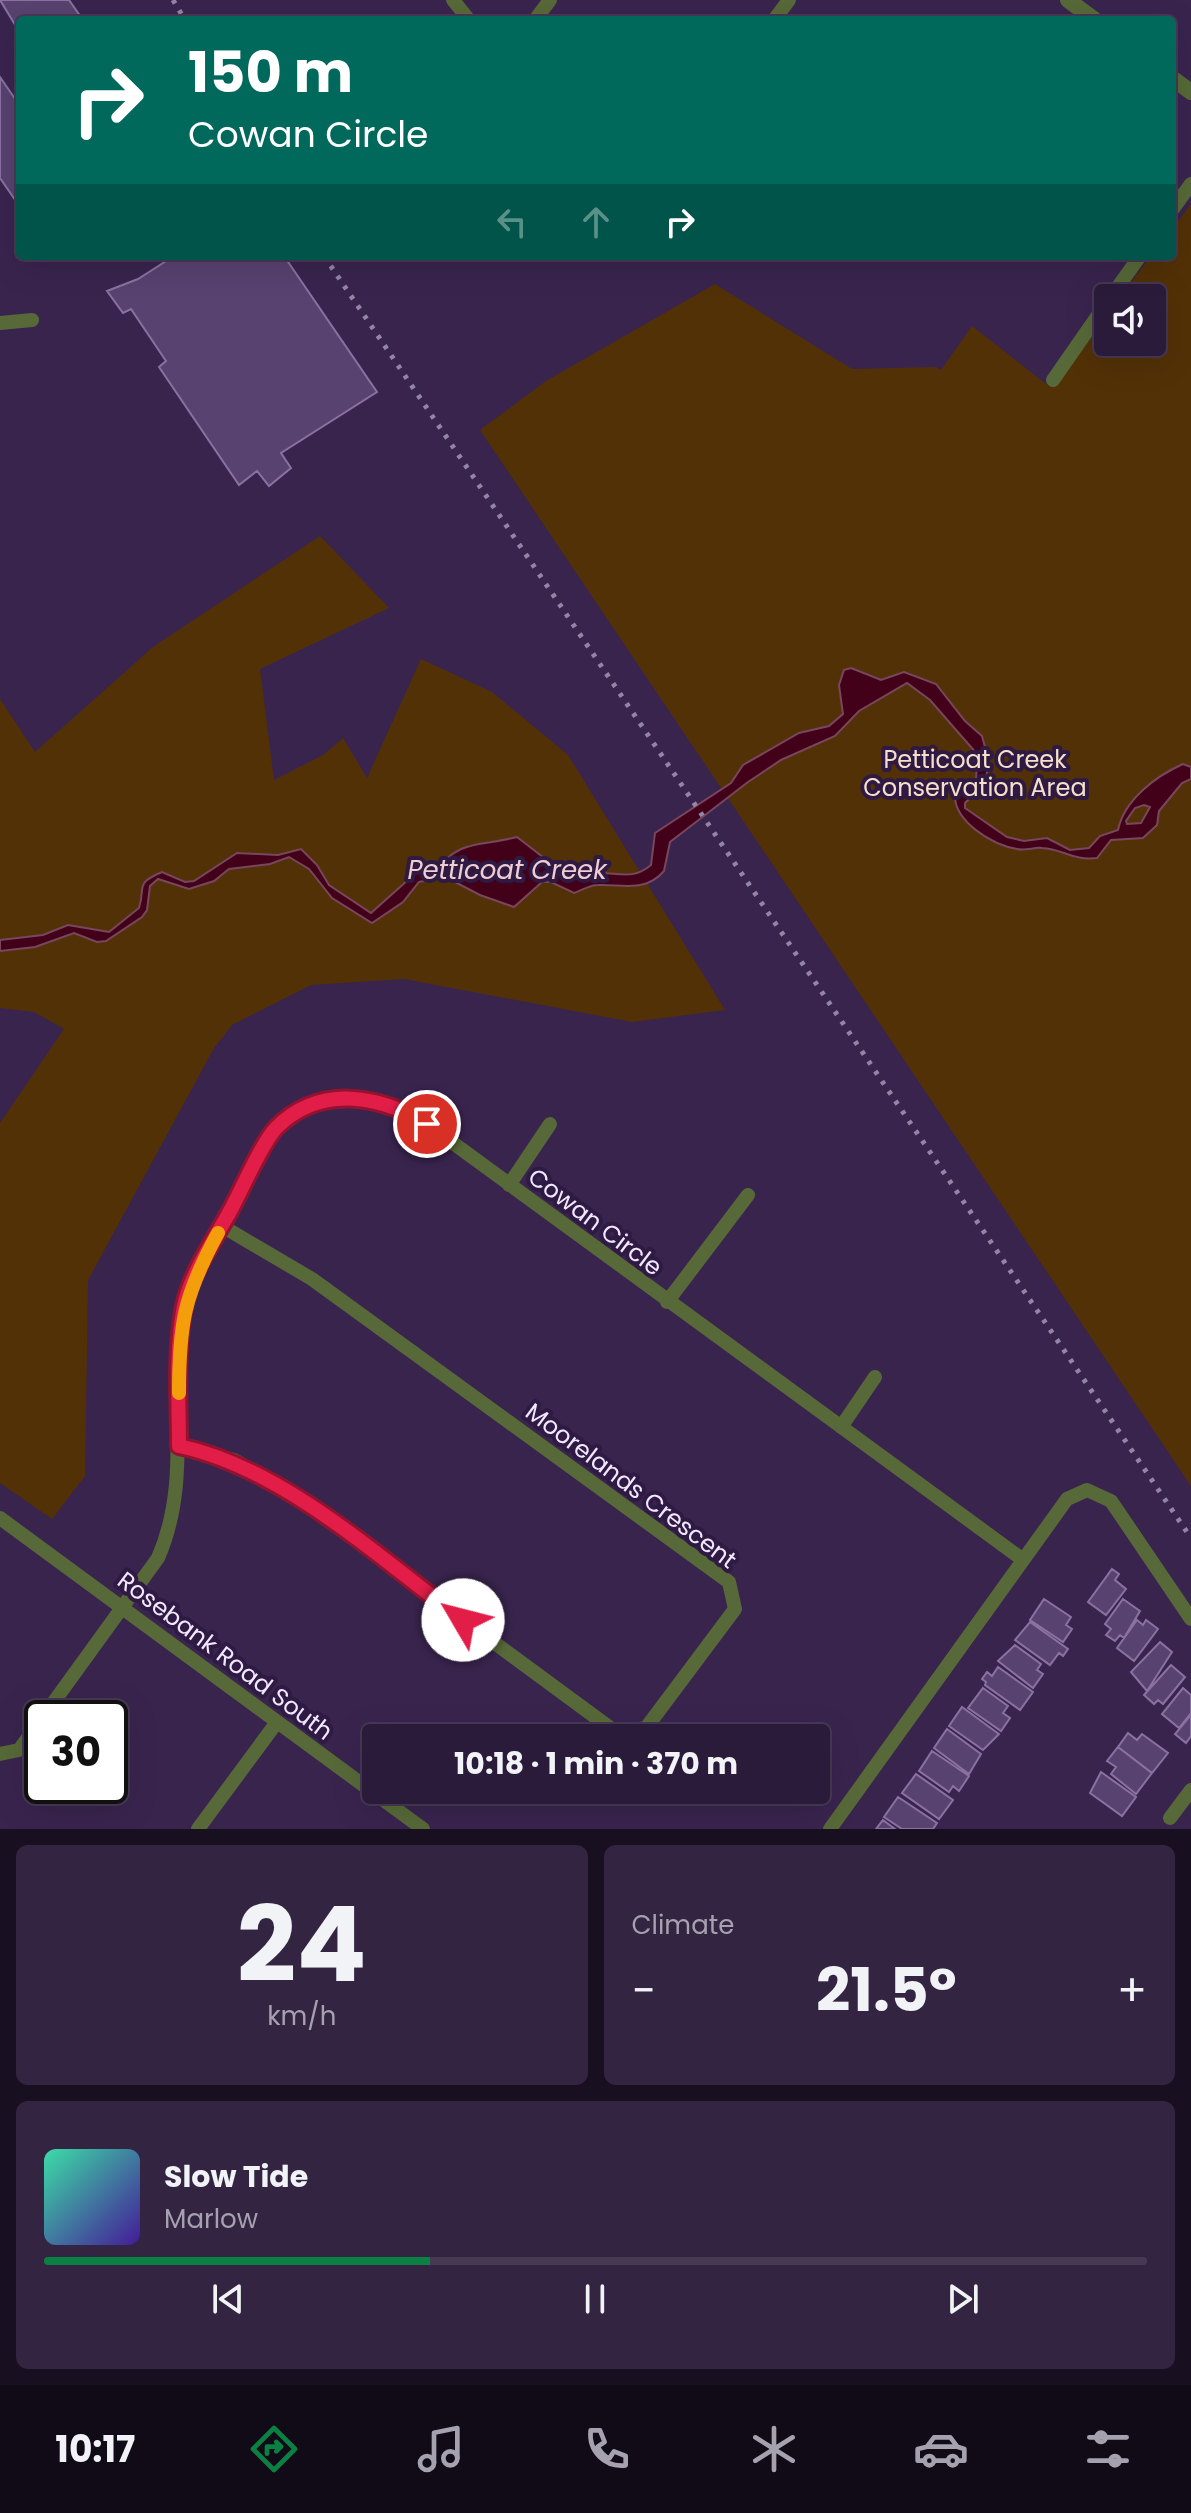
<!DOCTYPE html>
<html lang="en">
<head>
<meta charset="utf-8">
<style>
	body { margin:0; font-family:Poppins,sans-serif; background:#332442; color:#f1f3f6; height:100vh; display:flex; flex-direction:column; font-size:30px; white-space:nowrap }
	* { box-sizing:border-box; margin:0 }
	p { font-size:26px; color:#a6a1af }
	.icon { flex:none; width:44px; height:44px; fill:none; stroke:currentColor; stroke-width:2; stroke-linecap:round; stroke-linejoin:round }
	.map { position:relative; height:1829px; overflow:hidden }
	.details { display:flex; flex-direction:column; gap:16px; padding:16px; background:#180f20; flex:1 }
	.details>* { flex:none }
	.top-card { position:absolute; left:16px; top:16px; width:1160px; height:244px; border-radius:8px; box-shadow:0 8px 32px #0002,0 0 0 2px #473954; background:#00695c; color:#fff; overflow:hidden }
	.fabs { position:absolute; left:1094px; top:284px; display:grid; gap:16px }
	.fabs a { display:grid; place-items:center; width:72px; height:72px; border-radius:8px; background:#2b1b3a; box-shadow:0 8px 32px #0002,0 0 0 2px #473954; font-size:40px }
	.speed { position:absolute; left:24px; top:1700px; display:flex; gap:16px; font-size:40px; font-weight:700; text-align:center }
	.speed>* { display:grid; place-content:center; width:104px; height:104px; border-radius:50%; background:#2b1b3a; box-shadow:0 8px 32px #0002,0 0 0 2px #473954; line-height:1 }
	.speed .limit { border:4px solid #111; border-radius:12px; background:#fff; color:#111 }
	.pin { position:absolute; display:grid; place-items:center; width:68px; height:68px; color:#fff; margin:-34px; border:4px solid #fff; border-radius:50%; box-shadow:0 2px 8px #0007 }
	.me { position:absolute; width:88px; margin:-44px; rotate:307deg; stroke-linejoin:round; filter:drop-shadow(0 0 6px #0008) }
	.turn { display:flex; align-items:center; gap:28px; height:168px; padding:0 40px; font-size:36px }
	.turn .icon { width:104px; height:104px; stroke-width:2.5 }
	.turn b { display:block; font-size:56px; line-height:68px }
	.lanes { display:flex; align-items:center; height:76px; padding:0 40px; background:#0003; justify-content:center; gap:40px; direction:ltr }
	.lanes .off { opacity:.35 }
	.big { font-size:60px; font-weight:700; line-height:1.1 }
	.details .card { flex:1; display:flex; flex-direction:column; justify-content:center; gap:12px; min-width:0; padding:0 28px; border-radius:12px; background:#332442 }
	.details .dial { align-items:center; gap:0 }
	.dial b { font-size:104px; line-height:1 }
	.song { display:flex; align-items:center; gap:24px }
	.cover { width:96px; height:96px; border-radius:12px; background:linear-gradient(135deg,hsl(160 70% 55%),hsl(260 70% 35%)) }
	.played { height:8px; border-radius:4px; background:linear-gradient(90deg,#0b8043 35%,#473954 35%) }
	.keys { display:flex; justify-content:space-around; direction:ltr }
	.heat { display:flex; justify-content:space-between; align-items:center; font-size:44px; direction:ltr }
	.details .tiles { flex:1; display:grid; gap:16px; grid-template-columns:1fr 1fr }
	.card:last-child { grid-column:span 2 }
	.trip { position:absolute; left:362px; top:1724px; width:468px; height:80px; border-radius:8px; background:#2b1b3a; box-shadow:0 8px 32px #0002,0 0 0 2px #473954; font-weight:700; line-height:80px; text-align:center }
	.tabs { display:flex; height:128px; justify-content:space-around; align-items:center; background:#110b17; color:#a6a1af }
	.tabs .icon { width:56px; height:56px }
	.tabs .on { color:#0b8043 }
	.tabs b { font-size:36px; color:#f1f3f6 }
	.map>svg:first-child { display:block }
	.green { fill:#533107 }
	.water { fill:#430019; stroke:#78465e; stroke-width:2; fill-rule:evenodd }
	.building { fill:#584270; stroke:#8972a2; stroke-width:2 }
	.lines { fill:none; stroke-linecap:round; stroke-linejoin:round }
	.minor { stroke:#576938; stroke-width:14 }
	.tertiary { stroke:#576938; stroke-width:16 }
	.rail { stroke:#9484a5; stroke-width:5; stroke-dasharray:4 8; stroke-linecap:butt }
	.route-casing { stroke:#92132f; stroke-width:20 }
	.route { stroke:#e11d48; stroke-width:14 }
	.slow { stroke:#f59e0b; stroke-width:14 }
	.labels { text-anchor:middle; stroke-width:8; stroke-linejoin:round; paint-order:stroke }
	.park-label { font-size:24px; fill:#f7e0c9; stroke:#2f1a43 }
	.street-label { font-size:24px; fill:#f2e8fe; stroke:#2f1a43 }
	.water-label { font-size:26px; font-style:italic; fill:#f0cdd3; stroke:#2f1a43 }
</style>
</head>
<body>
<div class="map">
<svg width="1191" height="1829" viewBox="0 0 1191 1829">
	<rect width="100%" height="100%" fill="#39244e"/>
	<path class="green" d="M1191 204V1486L480 430 546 381 715 284 852 369 935 367 941 370 972 326 1050 387 1108 312V342H1152V298H1119L1151 256H1172V229Z
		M320 536 389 608 260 669 274 780 323 755 343 738 367 778 421 659 492 692 568 755 725 1010 632 1022 404 979 311 985 232 1025 214 1048 88 1280 85 1476 52 1519 0 1483V1123L64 1029 34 1012 0 1008V699L35 752 153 647Z"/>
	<path class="water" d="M851 668 881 680 904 672 936 684 965 721 982 736 989 762 985 783 965 803V808L1007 837 1024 841 1047 838 1070 850 1089 848 1100 836 1118 830C1124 800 1156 776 1183 764L1191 767V779L1182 783 1159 811 1157 825 1143 838 1111 840 1097 858C1073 861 1063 849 1042 848 1034 847 1026 851 1017 849 993 845 954 822 955 795L976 778 978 755 930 700 907 683 859 711 835 736 781 760 748 782 670 842 664 871C645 893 623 884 598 885 590 885 582 890 574 893L551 882H542L514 907 480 895 455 882 437 878 419 882 403 902 372 923 332 898 309 869 289 857 270 864 229 869 214 881 189 889 158 879 150 886 147 910 142 917 106 941 97 942 74 933 35 947 0 951V940L43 935 68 925 109 932 139 908C146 886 134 884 162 872L185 882 194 881 237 853 278 855 301 849 317 865 329 885 371 913 418 871 432 872C466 837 474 848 517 837L570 878C580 880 586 874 595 873 618 872 632 881 651 865L655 833 731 783 743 765 799 733 829 726 843 714 839 685 844 670ZM1144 805 1150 807 1141 823 1127 824 1126 821 1135 808Z"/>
	<path class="building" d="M0 0H69L83 20H20V33Z
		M0 77 20 106V207L0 178Z
		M174 256H284L377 392 281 453 291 468 269 486 257 471 239 485 159 367 166 361 131 309 123 313 107 291 138 279Z
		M1112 1569 1119 1574 1115 1580 1126 1589 1106 1615 1088 1602Z
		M1044 1599 1071 1617 1066 1625 1072 1629 1063 1642 1030 1620Z
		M1123 1599 1140 1611 1124 1638 1120 1635 1115 1641 1106 1635 1111 1629 1105 1624Z
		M1137 1620 1143 1625 1146 1620 1158 1629 1134 1661 1117 1648Z
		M1030 1622 1068 1649 1063 1656 1059 1653 1050 1665 1015 1640Z
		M1160 1642 1172 1652 1147 1691 1131 1672Z
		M1015 1645 1041 1664 1037 1670 1043 1674 1033 1688 998 1661Z
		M1171 1665 1185 1677 1163 1704 1158 1700 1154 1704 1144 1695Z
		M998 1667 1033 1692 1020 1710 985 1685 986 1682 982 1679 987 1672 992 1676Z
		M983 1688 1008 1706 1003 1713 1010 1718 1001 1731 968 1708Z
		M1183 1688 1191 1695V1713L1179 1728 1162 1714Z
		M962 1707 999 1734 983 1750 949 1726Z
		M1191 1715V1736L1186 1743 1175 1734Z
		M947 1729 981 1754 969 1774 934 1748Z
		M1128 1733 1137 1740 1142 1734 1168 1753 1152 1773 1118 1747Z
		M1118 1747 1152 1773 1136 1794 1111 1774 1116 1767 1107 1761Z
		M932 1751 969 1776 959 1791 953 1786 949 1792 919 1771Z
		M1101 1772 1136 1797 1122 1816 1090 1793Z
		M916 1774 953 1800 939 1819 902 1793Z
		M898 1797 937 1823 933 1829H902L884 1817Z
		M883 1820 895 1829H876Z"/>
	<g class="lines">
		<path class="minor" d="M453 0 469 20
			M535 20 550 0
			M774 20 789 0
			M1172 210 1191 184
			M1110 298 1140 256
			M0 323 32 320
			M1053 380 1108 301
			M509 1185 550 1124
			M667 1302 748 1195
			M841 1427 875 1377
			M179 1446 234 1460 283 1487 617 1733 646 1728 735 1609 729 1582 312 1279 222 1226
			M0 1518 423 1829
			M0 1754 19 1750 158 1558C194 1476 166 1390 184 1306 191 1273 213 1242 229 1213 241 1192 261 1143 276 1128 321 1084 379 1095 427 1124L1022 1559
			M1170 1818 1191 1790
			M198 1829 277 1722
			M830 1829 1067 1499 1087 1490 1111 1501 1191 1619"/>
		<path class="tertiary" d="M1068 0 1095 20
			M1172 78 1191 92"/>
		<path class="rail" d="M173 0 185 20
			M324 256 1191 1538"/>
	</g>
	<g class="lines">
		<g class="route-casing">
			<path id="route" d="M427 1124C379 1095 320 1084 276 1128 261 1144 241 1192 229 1213 213 1242 191 1273 184 1306 175 1352 179 1400 179 1446 283 1468 378 1557 463 1620"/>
		</g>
		<use href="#route" class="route"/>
		<path class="slow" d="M179 1393C179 1324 184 1295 218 1233"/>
	</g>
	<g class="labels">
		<g class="park-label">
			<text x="975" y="768">Petticoat Creek<tspan x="975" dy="28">Conservation Area</tspan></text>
		</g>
		<g class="street-label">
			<text transform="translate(595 1222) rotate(37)" y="8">Cowan Circle</text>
			<text transform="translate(631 1486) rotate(37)" y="8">Moorelands Crescent</text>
			<text transform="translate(225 1656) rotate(37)" y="8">Rosebank Road South</text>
		</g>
		<g class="water-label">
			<text x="507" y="879">Petticoat Creek</text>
		</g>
	</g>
</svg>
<div class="fabs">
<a><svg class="icon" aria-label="sound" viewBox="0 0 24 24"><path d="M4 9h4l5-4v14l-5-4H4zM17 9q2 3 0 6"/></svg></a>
</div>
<div class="speed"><div class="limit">30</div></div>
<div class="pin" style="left:427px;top:1124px;background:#d93025"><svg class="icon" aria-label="arrive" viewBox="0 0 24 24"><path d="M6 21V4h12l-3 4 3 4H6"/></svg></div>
<svg class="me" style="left:463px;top:1620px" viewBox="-20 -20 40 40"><circle r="19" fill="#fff"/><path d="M0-13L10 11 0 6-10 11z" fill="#e11d48"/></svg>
<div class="trip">10:18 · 1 min · 370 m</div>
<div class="top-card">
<div class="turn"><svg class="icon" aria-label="right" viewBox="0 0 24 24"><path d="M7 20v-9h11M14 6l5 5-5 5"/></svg><div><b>150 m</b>Cowan Circle</div></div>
<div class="lanes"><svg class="icon off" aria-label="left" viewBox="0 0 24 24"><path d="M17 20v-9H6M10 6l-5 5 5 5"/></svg><svg class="icon off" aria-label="ahead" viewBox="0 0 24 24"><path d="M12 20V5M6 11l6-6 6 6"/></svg><svg class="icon" aria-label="right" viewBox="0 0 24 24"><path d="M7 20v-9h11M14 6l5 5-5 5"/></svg></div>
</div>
</div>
<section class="details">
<div class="tiles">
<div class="card dial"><b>24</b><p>km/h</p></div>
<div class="card"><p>Climate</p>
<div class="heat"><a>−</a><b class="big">21.5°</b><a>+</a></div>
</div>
<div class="card">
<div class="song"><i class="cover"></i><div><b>Slow Tide</b><p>Marlow</p></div></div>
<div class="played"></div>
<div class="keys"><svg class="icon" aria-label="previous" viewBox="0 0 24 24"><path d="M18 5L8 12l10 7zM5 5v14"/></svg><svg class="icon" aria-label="pause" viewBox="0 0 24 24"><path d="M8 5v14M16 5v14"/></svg><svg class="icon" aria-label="next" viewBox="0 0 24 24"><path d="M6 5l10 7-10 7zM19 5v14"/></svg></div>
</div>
</div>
</section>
<nav class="tabs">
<b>10:17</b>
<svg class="icon on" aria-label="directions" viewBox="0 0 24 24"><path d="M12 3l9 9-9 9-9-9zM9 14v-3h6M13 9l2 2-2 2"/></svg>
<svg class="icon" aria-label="music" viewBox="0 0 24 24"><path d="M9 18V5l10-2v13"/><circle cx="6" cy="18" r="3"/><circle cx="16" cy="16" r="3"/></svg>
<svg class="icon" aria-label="phone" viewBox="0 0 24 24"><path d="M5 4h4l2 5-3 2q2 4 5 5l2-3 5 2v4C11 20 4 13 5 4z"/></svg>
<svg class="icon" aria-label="climate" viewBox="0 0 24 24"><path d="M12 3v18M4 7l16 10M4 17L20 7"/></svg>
<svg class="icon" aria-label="car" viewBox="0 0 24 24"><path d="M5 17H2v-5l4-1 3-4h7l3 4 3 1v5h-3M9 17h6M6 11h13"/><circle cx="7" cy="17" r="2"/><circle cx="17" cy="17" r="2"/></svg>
<svg class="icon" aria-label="filters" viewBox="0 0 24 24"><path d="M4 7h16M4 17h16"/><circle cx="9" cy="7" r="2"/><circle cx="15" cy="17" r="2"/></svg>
</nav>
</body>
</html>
